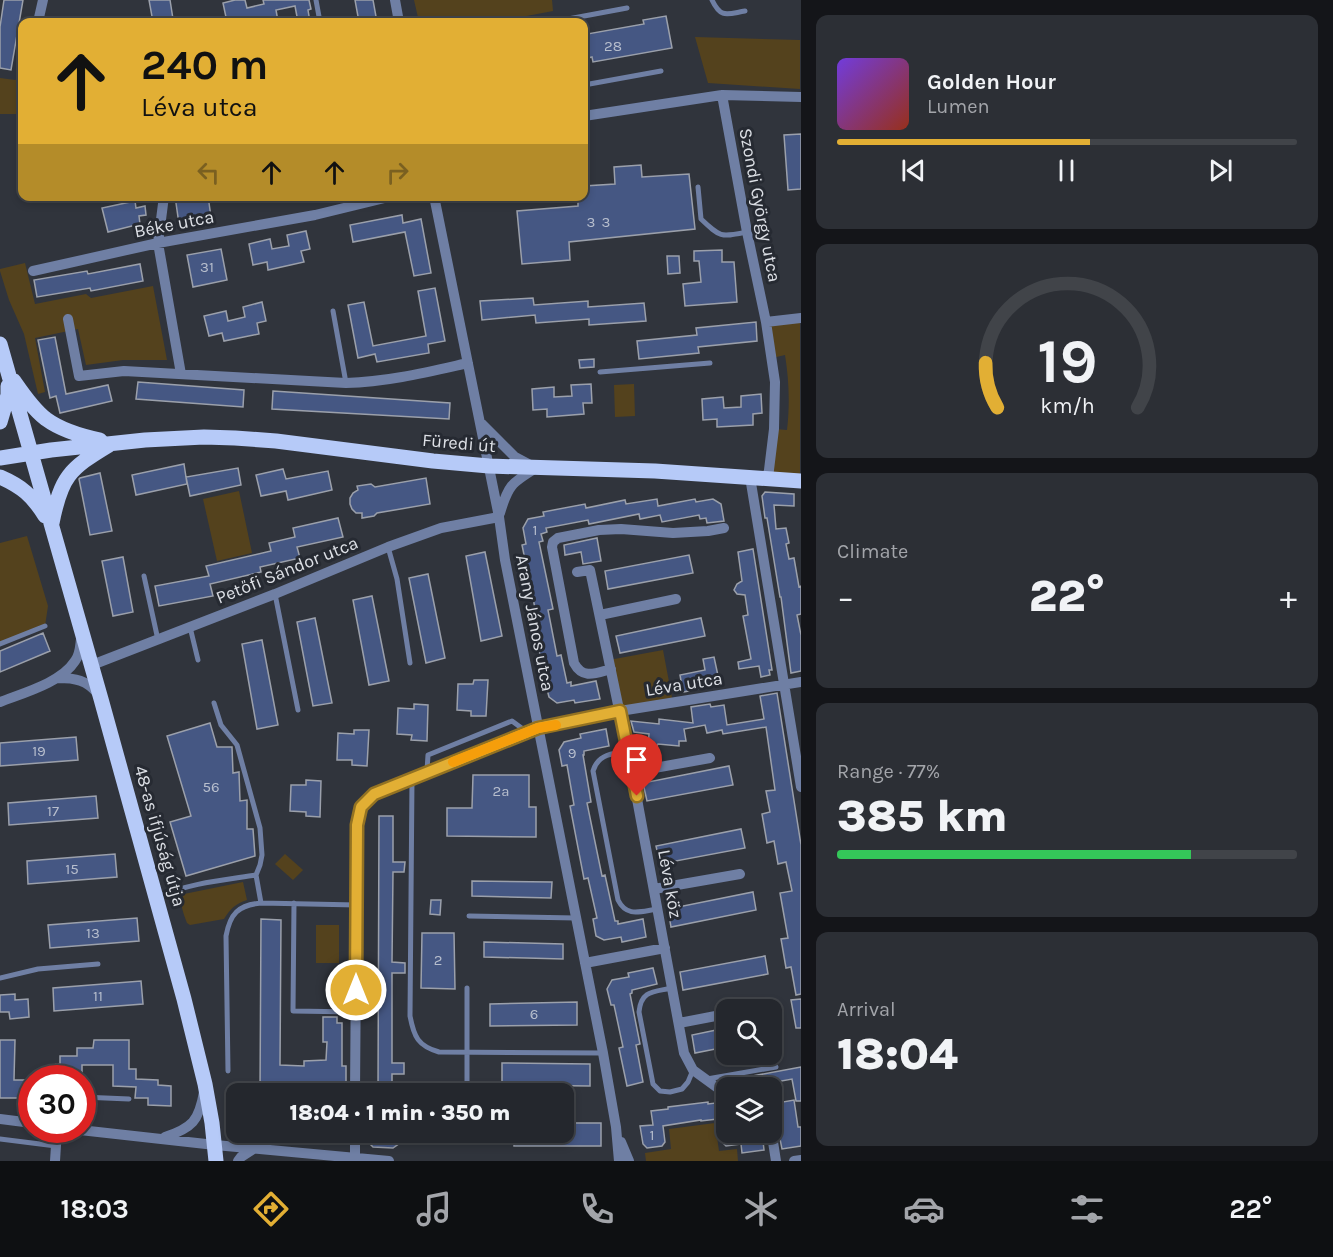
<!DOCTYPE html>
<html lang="en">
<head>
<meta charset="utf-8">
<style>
	body { margin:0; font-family:Karla,sans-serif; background:#2c2f35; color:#f1f3f6; height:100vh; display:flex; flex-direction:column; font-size:22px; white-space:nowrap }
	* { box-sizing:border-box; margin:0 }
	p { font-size:20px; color:#a3a5aa }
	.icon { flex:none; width:33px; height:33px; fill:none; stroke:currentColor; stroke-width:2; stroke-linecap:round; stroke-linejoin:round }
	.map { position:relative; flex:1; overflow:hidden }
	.details { display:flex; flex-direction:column; gap:15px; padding:15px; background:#141519; width:532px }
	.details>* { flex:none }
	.top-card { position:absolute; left:18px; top:18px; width:570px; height:183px; border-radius:12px; box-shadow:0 3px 9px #0003,0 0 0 2px #414449; background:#e2af34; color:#111; overflow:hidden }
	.fabs { position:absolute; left:716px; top:999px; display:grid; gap:12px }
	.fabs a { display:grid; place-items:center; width:66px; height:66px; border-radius:12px; background:#24272d; box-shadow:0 3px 9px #0003,0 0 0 2px #414449; font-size:30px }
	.speed { position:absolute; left:18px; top:1065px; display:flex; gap:12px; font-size:30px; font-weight:700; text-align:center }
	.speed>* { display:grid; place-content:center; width:78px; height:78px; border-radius:50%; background:#24272d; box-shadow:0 3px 9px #0003,0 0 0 2px #414449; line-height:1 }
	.speed .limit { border:9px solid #d22; background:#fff; color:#111 }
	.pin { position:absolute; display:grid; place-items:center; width:51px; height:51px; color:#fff; margin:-62px -26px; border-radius:50% 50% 50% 0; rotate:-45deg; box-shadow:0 0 6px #0007 }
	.pin .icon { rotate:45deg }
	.me { position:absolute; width:66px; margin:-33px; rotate:0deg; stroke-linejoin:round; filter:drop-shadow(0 0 4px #0008) }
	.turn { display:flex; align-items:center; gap:21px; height:126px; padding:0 24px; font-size:27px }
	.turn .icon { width:78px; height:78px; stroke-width:2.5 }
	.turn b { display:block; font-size:42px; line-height:51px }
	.lanes { display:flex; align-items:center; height:57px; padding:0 24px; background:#0003; justify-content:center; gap:30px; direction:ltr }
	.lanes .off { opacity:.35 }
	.big { font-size:45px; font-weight:800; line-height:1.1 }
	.details .tile { flex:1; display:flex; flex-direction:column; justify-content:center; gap:9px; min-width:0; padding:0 21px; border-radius:12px; background:#2c2f35 }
	.details .dial { align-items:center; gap:0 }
	.dial svg { height:156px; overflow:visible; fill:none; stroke:#414449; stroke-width:7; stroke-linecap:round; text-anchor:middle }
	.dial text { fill:#f1f3f6; stroke:none }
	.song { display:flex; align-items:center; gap:18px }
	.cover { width:72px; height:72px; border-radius:9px; background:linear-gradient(135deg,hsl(260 70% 55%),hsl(10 70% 35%)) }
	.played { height:6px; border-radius:3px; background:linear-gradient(90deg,#e2af34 55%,#414449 55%) }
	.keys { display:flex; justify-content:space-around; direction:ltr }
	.heat { display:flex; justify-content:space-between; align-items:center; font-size:33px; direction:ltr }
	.charge { height:9px; border-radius:4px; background:linear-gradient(90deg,#34c759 77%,#414449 0) }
	.trip { position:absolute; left:226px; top:1083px; width:348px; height:60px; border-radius:12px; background:#24272d; box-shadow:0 3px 9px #0003,0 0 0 2px #414449; font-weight:800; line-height:60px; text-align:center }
	.tabs { display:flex; height:96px; justify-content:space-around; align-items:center; background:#0e1012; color:#a3a5aa }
	.tabs .icon { width:42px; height:42px }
	.tabs .selected { color:#e2af34 }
	.tabs b { font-size:27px; color:#f1f3f6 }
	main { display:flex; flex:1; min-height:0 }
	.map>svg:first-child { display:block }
	.green { fill:#54421d }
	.building { fill:#455783; stroke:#9ba0ab; stroke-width:1.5 }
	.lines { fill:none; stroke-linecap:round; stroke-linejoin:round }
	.service { stroke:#6f7fa4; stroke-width:5 }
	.minor { stroke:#6f7fa4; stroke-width:10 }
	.primary { stroke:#b6caf8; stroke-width:15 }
	.route-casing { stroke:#937222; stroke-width:15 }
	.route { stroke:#e2af34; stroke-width:10 }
	.slow { stroke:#f59e0b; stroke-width:10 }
	.labels { text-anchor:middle; stroke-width:6; stroke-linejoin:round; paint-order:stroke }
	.number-label { font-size:15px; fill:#b7becd }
	.street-label { font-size:18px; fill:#dde0e6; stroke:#262a32 }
</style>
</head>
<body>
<main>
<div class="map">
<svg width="801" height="1161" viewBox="0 0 801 1161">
	<rect width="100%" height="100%" fill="#30343c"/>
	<path class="green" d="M414 0H552L553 11 516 18V22H419Z
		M695 37 800 40V89L708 83Z
		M22 77V114H0V78L15 80Z
		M25 263 35 304 86 294 91 298 153 286 167 360H123L86 365 78 329 35 338 45 392 38 394 24 334 9 300 0 271V269Z
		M800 318V481L768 478 774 429 787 430C790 404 789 380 785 355L772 358 766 322Z
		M634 384 635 416 615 417 614 385Z
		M239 491 252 553 217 561 203 499Z
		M27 536 48 606 45 626 0 644V543Z
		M663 650 673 703 620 711 609 660Z
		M285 854 303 870 293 880 275 864Z
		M243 882 247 900C235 904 230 909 224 919L190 925 187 923C184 914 178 902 184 894Z
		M316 925H339V963H316Z
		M715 1123 719 1151 737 1149 738 1161H646L645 1153 671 1149 669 1129Z"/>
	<path class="building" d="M4 0H23L11 70 0 68V27Z
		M149 0H170L173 19 153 22Z
		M235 0H245L247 8 264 4 263 0H309L311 9 308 10 310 22H298L295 6 276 10 278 21 269 22H242L241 20 227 22 223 3Z
		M355 0H373L377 22H359Z
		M666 16 672 48 593 62 592 57 584 59V40L588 39 587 34 644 24 643 20Z
		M801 134V189L788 190 784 135Z
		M641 165 642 177 689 174 695 229 569 242 570 260 522 264 517 211 578 206V196H584V186L615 184 614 167Z
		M175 196H208L211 217 208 218 209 223 184 228 183 223 179 224Z
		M135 201 136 208 145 206 146 215 139 216 140 224 108 232 102 208Z
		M402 215 403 223 421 219 431 273 414 276 405 232 353 242 350 225Z
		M306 231 310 249 301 251 304 262 268 270 267 262 253 265 249 244 270 239 272 249 289 246 287 235Z
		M221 249 227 280 193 287 187 255Z
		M722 250V262H734L737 302 685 306 683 284 701 282 699 261H694V251Z
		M667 256H679L680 273 668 274Z
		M140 264 143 281 91 291 90 288 37 297 34 280 87 271 88 274Z
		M435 288 445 341 428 344 429 353 377 362 375 354 358 358 348 305 364 302 373 346 426 336 418 291Z
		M533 298 534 305 588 301V307L644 303 646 321 589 325V319L536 323 535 315 482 320 480 301Z
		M262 302 266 321 257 323 259 334 224 341 222 333 209 336 204 316 226 311 228 321 245 317 243 307Z
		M756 322 757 341 698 347 699 353 639 359 637 341 697 335 696 328Z
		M55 337 66 394 108 385 112 401 60 413 56 396 50 398 38 340Z
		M594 359V367L580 368 579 360Z
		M138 382 244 390 243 407 136 399Z
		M591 384 592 403H583L584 414 547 417V409L533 410 532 389 554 387V397L572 396 571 385Z
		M273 391 450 403 449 419 272 409Z
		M761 394 762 413 753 414V425L717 427V419L703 420 702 399 723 397 724 408 741 407V396Z
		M184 464 187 484 136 495 132 475Z
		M238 468 241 485 190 496 186 477Z
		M283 469 286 479 328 471 332 490 288 500 286 491 261 496 256 475Z
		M100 473 112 531 90 535 79 479 80 478Z
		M426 478 430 504 377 513 374 516 362 518V513H356L352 509 350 504V498L353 493 358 490 357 486 371 484 375 487Z
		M765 492 794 494V506L774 505 776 529 786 528 789 543 786 544 789 559 794 558 799 587 801 586V614L797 615 801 635V671L791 673 781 597H780L767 518H765L762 496Z
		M657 499 658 506 695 499 696 502 713 499 721 504 724 521 707 523 706 518 700 519 699 515 662 522 660 515 640 519 639 514 589 524 588 520 546 528 547 532 541 534 543 541 539 542 553 609 548 610 557 656 561 655 567 683 571 682V686L596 681 600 699 575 703 574 700 557 703 549 697 545 681 550 680 545 659 541 660 532 614 536 613 522 545 526 544 523 528 528 519 544 516 543 512 585 504 586 508 625 500 626 504Z
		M338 518 343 537 297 547 300 558 260 567 261 572 210 584 213 596 159 606 155 586 209 576 206 566 271 551 269 543 295 537 293 528Z
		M597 538 601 561 583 564 581 552 565 555 564 545Z
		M753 549 772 670H769L770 675 761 677 759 666 739 669 738 662 751 659 743 616 748 615 745 595 737 594 734 590 737 584 742 581 738 552Z
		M485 552 502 636 481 641 466 556Z
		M689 555 693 573 608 589 605 571Z
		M123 557 133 612 113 616 102 561Z
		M428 574 445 658 426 663 409 578Z
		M372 596 389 681 369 685 353 600Z
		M315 618 332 703 313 706 297 622Z
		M701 618 705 636 620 653 616 636Z
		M43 633 50 651 0 672V651Z
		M262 640 278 725 257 729 242 644Z
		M714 657 720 685 683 692 680 675 705 670 703 659Z
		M474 680H488L486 716H471V711L457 710 458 684H473Z
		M777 693 801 845V994L796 995 791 967 786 968 781 939 788 938 780 893 792 891 787 867 786 862 778 864 774 841 767 843 762 814 770 812 766 791 775 790 766 727 723 734 722 730 707 733 705 725 684 729 686 741H679V746L658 744 657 746H648L649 734 634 732 631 721 659 724V719L693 723 691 707 710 704 711 707 724 705 727 725 764 719 760 696Z
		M414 704 428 705 427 741 411 740 412 735 397 734 398 708 414 709Z
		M210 723 217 747H232L233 773 239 772 240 801 247 800V829H253L255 856 186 876 170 822 191 816 167 736Z
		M606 729 609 746 584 751V755H583L591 802 587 803 602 876 605 875 615 921H618V924L643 919 646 937 622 942 621 937 604 940 596 936 593 919 597 918 588 878 584 879 570 806 574 805 567 765 562 766 559 750 564 742 581 738 580 734Z
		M354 730H369L367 766 352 765V760H337L338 733 354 734Z
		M76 737 78 760 0 766V743Z
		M729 766 733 785 647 801 643 783Z
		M473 775H529V807H536V837L447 836V808H472Z
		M306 780 321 781 320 817 306 816V812L290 811 291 785H306Z
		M96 796 98 818 9 825 8 803Z
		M379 816H393V862H405L404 872H393L392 962 405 963V973H392V1063H404V1074H392V1094H378Z
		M741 829 745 848 660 864 656 846Z
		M115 854 117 877 28 884 27 861Z
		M472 881 552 882 551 898 472 896Z
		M753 892 756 910 671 927 668 909Z
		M431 900H441L440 915 430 914Z
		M137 918 139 941 50 948 48 925Z
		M261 919 281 920 280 1065 304 1066V1061L326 1060 327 1042H323V1017H337V1023H342V1066H346V1094H260Z
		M422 933H454L455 989 421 988Z
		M484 942 563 944V959L484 957Z
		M765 956 768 974 683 990 680 972Z
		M653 968 657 984 632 990V993L630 994 640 1044 636 1045 643 1082 627 1086 619 1048 623 1047 614 1005H611L607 989 612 980 629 977 628 973Z
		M141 981 143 1004 54 1011 53 988Z
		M15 994V1000L28 999 29 1017 10 1019 9 1012H0V995Z
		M801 999V1028H796L791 1000Z
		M577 1002V1025L490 1026V1004Z
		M771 1007H775L781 1036 771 1038Z
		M726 1028V1047L695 1053 692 1035Z
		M0 1040H15L14 1080H32V1098H0Z
		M94 1040H129V1069H136V1079L158 1080V1085L171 1086V1106L148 1105V1098H135L136 1087 113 1086V1065H82V1074L66 1073V1078H55L56 1064H60V1056H77V1048H93Z
		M502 1063 590 1064V1086L502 1085Z
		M801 1067V1101H796L792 1079 742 1088H732L731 1080Z
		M794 1100 798 1127H801V1146L782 1149 776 1119 773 1120 771 1104Z
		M708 1102V1104L724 1102 726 1118 701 1121V1120L663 1126 665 1142 662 1146 647 1148 643 1144 640 1126 653 1125 651 1111 668 1109V1107Z
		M564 1123H601V1146H514V1132H564Z
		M366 1132H401L400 1143 393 1148 373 1147 366 1140Z
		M722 1132H738V1134L762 1132 764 1150 742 1153 741 1144 726 1146 723 1143Z"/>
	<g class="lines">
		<path class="service" d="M316 0 320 22
			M712 0C721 19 727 14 745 11
			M552 22 627 8
			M584 85 661 71
			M698 187 701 219C721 238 721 237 747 232
			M333 311 346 383
			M600 372 710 363
			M388 547 397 579 410 663
			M144 576 158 640
			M275 594 298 710
			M190 627 198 660
			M0 644 45 626
			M627 751C612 754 598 754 593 771L618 900C627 918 641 911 658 909
			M427 771 428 755 512 721 527 732
			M412 779 410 1016C414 1037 418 1046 439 1052L602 1053
			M256 875 261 903
			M158 897C189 883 224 880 256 875L260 865 262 855 260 828 237 745 221 725 214 703
			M294 903 293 1011 356 1012
			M469 916 576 918
			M0 978 38 969 98 964
			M672 988C654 992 641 990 639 1012L653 1084 660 1091 670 1092 682 1089 688 1082 693 1070
			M228 1071 226 936C230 914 238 905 261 903L357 905
			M707 1079 776 1067
			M467 1094V988
			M82 1097 129 1099
			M0 1139 56 1146"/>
		<path class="minor" d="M395 0 399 22
			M38 22 43 0
			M722 95 747 232 766 322 775 382 774 429 768 478
			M584 116 722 95 801 97
			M164 196 158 243 181 374
			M434 196 499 517 505 560 603 1053 616 1127 619 1161
			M33 271 158 243 315 215 393 196
			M68 319 79 376 124 371 346 383C388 382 428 372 468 363
			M766 322 801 318
			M480 422 515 457 532 466
			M750 477 801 787
			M500 513C508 486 511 483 536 468
			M577 572 590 570 632 772 684 1053 693 1070 726 1094
			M600 615 676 599
			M92 665 275 594 388 547 441 528 499 517
			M611 669C596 673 583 680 574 663L552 547 553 542 558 538 599 530 621 529 673 533 708 531 724 528
			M58 678C75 678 87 680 98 694
			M0 702C23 693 61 683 75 661 80 655 80 647 81 639
			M632 772 710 758
			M654 889 740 874
			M585 963 665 948
			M752 1010 760 1008
			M679 1023 726 1014
			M355 1094 357 825 361 807 374 794 538 728 620 711 801 682
			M0 1119 32 1123
			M771 1129 776 1161
			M80 1130 215 1145 389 1161
			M165 1137C192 1128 199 1121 204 1092
			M621 1142 629 1161
			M355 1157V1132
			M55 1161 57 1130
			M238 1161 241 1157 255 1148
			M794 1161 801 1160"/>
		<path class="primary" d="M0 344 101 699 184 999 205 1084 212 1123 216 1161
			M14 381C23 394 33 409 46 419 61 430 81 436 100 440
			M0 422 8 395V386
			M0 458 51 450 145 440 204 437 235 438 276 441 433 461 489 466 655 471 801 481
			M0 477C21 486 33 496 45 516
			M52 523C61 477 69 469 109 445"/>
	</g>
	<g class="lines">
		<g class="route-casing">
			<path id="route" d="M356 990 357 825 361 807 374 794 538 728 620 711 637 796"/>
		</g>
		<use href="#route" class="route"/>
		<path class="slow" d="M453 762 538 728 556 725"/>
	</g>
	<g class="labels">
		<g class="number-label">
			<text x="613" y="51">28</text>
			<text x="591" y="227">3</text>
			<text x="606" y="227">3</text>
			<text x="207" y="272">31</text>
			<text x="535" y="535">1</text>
			<text x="39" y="756">19</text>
			<text x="572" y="758">9</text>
			<text x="211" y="792">56</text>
			<text x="501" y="796">2a</text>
			<text x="53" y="816">17</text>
			<text x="72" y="874">15</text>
			<text x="93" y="938">13</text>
			<text x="438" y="965">2</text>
			<text x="98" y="1001">11</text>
			<text x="534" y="1019">6</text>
			<text x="652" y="1140">1</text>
		</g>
		<g class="street-label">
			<text transform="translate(760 205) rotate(79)" y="6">Szondi György utca</text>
			<text transform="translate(174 224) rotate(-11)" y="6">Béke utca</text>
			<text transform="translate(459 443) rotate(5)" y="6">Füredi út</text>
			<text transform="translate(287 570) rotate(-22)" y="6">Petőfi Sándor utca</text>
			<text transform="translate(535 623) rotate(79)" y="6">Arany János utca</text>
			<text transform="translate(684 684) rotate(-9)" y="6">Léva utca</text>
			<text transform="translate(160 836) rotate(74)" y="6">48-as ifjúság útja</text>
			<text transform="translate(670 884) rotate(80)" y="6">Léva köz</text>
		</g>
	</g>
</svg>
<div class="fabs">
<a><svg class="icon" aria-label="search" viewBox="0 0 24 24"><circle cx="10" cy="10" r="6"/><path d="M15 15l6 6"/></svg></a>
<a><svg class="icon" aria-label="layers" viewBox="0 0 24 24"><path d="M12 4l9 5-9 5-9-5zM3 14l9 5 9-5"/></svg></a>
</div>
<div class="speed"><div class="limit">30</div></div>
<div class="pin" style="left:637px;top:796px;background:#d93025"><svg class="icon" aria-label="arrive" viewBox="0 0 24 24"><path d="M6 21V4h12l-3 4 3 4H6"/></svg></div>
<svg class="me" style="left:356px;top:990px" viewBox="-20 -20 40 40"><circle r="17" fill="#e2af34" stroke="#fff" stroke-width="3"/><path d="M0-11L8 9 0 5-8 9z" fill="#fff"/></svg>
<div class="trip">18:04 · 1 min · 350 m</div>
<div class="top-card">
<div class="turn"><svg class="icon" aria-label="ahead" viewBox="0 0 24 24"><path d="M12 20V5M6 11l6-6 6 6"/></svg><div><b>240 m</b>Léva utca</div></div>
<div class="lanes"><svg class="icon off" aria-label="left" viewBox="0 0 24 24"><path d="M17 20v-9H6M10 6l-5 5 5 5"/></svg><svg class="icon" aria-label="ahead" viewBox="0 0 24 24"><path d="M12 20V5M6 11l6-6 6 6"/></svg><svg class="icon" aria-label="ahead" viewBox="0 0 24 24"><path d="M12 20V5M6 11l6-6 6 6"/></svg><svg class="icon off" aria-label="right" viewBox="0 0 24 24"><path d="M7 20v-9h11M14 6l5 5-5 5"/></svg></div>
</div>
</div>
<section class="details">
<div class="tile">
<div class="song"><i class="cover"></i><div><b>Golden Hour</b><p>Lumen</p></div></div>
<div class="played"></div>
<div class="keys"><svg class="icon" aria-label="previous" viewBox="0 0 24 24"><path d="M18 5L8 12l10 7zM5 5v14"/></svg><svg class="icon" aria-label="pause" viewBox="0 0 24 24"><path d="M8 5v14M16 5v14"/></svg><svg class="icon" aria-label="next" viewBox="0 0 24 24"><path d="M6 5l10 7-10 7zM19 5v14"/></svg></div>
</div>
<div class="tile dial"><svg viewBox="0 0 100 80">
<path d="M14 69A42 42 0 1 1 86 69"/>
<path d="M14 69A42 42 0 0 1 8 46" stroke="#e2af34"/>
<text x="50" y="56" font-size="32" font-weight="700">19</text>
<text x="50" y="72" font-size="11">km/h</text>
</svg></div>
<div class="tile"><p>Climate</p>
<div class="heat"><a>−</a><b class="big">22°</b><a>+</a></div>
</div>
<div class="tile"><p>Range · 77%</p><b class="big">385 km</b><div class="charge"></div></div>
<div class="tile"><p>Arrival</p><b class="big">18:04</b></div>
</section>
</main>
<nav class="tabs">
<b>18:03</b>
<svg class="icon selected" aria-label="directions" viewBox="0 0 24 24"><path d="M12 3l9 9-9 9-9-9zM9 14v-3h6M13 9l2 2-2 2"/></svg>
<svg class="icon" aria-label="music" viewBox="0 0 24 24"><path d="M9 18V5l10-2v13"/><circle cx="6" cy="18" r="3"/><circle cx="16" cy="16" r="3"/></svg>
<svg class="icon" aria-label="phone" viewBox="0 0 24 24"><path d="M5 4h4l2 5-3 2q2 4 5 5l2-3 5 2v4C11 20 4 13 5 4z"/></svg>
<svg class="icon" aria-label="climate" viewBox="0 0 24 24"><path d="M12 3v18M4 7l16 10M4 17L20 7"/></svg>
<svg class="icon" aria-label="car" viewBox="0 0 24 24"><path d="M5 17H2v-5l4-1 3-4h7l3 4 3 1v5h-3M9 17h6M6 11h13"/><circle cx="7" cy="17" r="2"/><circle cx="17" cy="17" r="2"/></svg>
<svg class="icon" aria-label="filters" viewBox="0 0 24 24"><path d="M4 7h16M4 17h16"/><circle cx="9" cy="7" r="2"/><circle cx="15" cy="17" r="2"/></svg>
<b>22°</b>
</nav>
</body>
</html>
